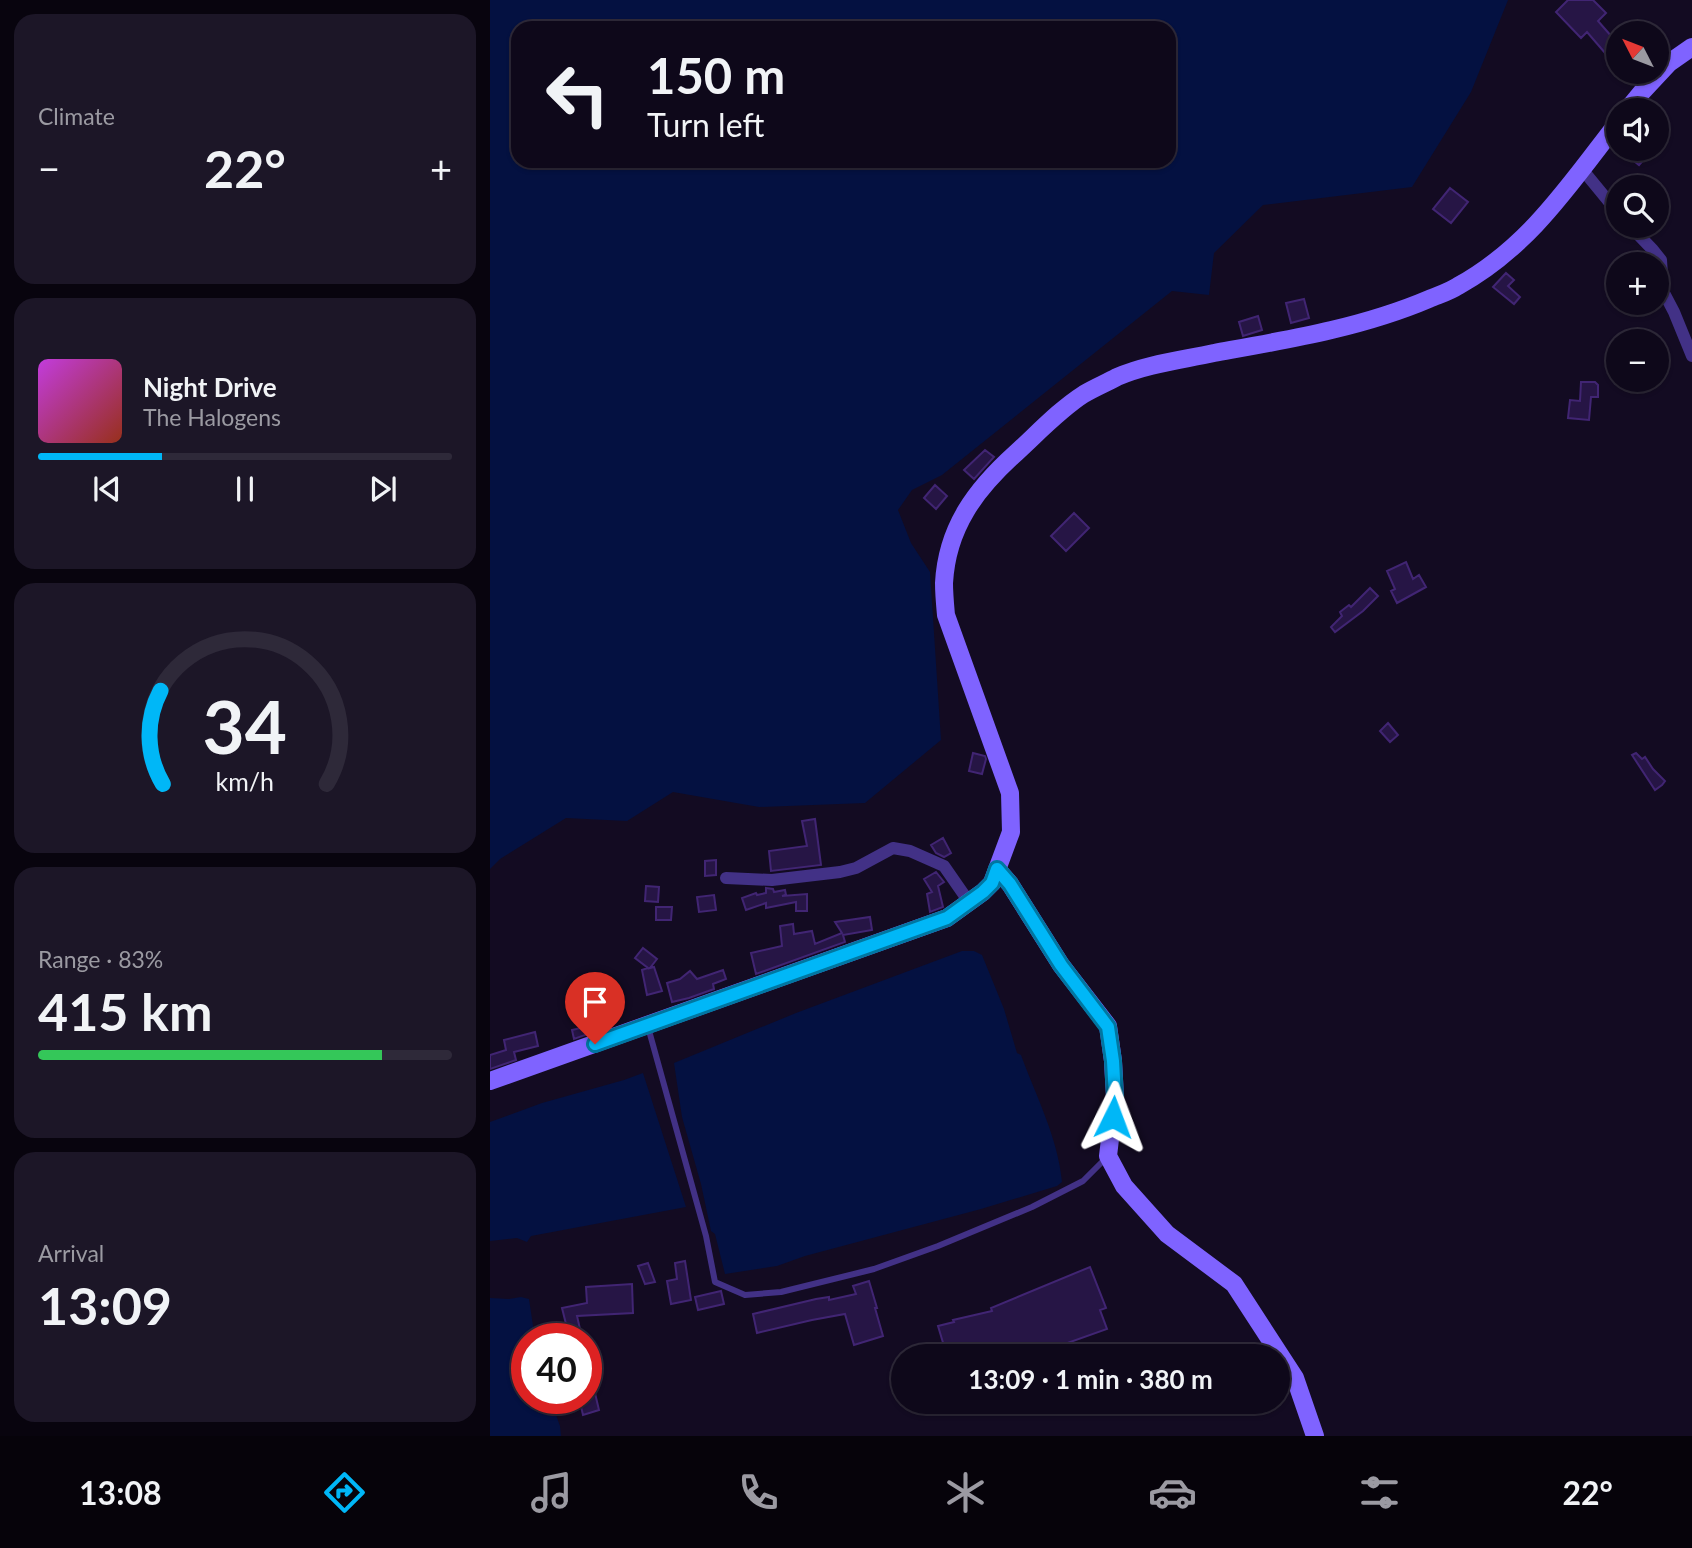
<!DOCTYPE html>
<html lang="en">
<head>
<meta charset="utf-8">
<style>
	body { margin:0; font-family:Lato,sans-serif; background:#1c1627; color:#f1f3f6; height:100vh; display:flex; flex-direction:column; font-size:26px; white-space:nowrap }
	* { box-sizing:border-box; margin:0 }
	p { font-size:23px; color:#9b9aa2 }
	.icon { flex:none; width:38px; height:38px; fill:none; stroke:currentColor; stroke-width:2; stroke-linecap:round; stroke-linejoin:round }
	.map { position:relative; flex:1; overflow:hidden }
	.details { display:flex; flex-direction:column; gap:14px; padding:14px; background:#08040e; width:490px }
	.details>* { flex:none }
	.banner { position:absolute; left:21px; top:21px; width:665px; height:147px; border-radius:21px; box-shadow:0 2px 5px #0004,0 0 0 2px #2e2939; background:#0e081a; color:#f1f3f6; overflow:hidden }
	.needle { width:46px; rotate:312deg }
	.controls { position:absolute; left:1116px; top:21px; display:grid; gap:14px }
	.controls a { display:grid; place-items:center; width:63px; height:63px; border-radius:50%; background:#0e081a; box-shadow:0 2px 5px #0004,0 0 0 2px #2e2939; font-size:35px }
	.speed { position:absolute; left:21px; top:1323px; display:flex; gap:14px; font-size:35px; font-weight:700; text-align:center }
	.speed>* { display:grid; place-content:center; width:91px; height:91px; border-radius:50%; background:#0e081a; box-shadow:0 2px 5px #0004,0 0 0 2px #2e2939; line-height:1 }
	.speed .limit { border:10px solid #d22; background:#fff; color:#111 }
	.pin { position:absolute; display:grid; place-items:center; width:60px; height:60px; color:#fff; margin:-72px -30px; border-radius:50% 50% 50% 0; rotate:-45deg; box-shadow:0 0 7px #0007 }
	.pin .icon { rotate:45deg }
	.me { position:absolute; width:77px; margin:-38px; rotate:3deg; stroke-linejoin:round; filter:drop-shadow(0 0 5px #0008) }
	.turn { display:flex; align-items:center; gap:24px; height:147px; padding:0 21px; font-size:32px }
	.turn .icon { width:91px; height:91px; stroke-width:2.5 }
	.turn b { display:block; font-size:49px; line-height:60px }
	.big { font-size:52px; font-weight:700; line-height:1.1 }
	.details .card { flex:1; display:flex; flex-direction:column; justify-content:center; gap:10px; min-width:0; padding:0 24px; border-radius:21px; background:#1c1627 }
	.details .dial { align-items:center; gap:0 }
	.dial svg { height:182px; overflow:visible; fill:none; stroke:#2e2939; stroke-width:7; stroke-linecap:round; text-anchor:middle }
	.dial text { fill:#f1f3f6; stroke:none }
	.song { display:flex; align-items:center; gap:21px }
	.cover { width:84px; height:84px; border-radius:10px; background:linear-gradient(135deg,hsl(290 70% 55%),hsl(10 70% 35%)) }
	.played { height:7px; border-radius:4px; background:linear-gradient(90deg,#00b7f7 30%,#2e2939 30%) }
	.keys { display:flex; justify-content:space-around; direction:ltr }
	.heat { display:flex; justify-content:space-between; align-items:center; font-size:38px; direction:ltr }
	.charge { height:10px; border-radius:5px; background:linear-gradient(90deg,#34c759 83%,#2e2939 0) }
	.trip { position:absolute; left:401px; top:1344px; width:399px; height:70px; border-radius:35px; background:#0e081a; box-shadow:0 2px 5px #0004,0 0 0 2px #2e2939; font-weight:700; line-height:70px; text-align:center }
	.tab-bar { display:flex; height:112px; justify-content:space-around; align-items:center; background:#06030a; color:#9b9aa2 }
	.tab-bar .icon { width:49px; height:49px }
	.tab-bar .on { color:#00b7f7 }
	.tab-bar b { font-size:32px; color:#f1f3f6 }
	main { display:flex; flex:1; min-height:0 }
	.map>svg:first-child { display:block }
	.water { fill:#041141; fill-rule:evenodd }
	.building { fill:#261545; stroke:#412573; stroke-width:2 }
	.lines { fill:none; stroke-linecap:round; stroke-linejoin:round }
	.lane { stroke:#423186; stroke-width:6 }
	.street { stroke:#423186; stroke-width:12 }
	.secondary { stroke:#7f63ff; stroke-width:18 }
	.route-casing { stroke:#0077a1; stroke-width:18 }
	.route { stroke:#00b7f7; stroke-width:12 }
</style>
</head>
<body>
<main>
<section class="details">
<div class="card"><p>Climate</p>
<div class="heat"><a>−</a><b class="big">22°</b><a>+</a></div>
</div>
<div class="card">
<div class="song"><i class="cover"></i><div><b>Night Drive</b><p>The Halogens</p></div></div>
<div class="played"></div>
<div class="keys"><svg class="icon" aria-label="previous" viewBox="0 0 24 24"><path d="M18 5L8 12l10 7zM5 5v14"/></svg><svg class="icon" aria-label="pause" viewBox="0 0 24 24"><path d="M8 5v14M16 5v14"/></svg><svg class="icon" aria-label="next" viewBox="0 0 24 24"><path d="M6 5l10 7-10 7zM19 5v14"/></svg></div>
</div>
<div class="card dial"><svg viewBox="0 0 100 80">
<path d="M14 69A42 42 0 1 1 86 69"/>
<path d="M14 69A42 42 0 0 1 13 28" stroke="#00b7f7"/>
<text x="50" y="56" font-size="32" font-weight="700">34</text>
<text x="50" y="72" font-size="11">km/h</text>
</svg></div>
<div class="card"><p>Range · 83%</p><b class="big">415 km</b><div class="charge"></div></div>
<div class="card"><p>Arrival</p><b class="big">13:09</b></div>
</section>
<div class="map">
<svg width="1202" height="1436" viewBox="0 0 1202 1436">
	<rect width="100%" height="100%" fill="#130b22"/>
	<path class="water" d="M0 0H1018L981 92 922 187 773 205 724 253 719 295 682 291 452 475 422 490 408 510 421 543 440 572 451 740 375 803 269 807 183 792 137 821 76 818 10 859 0 869ZM28 28H679V161H28Z
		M472 951H484L492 955 514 1009 527 1053 531 1055C546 1096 568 1138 572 1182L567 1186 491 1209 315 1256 287 1266 235 1274 225 1234 221 1231 211 1184 192 1117 184 1063 306 1013Z
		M153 1073 196 1207 41 1236 37 1242 27 1238 0 1241V1122L52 1103 134 1080Z
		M31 1297 39 1299 45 1339H37V1398H60L70 1426 71 1436H0V1298L19 1299Z"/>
	<path class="building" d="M1078 0H1103L1116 13 1108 21 1129 45V55L1122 61 1097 32 1091 38 1066 12Z
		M1129 149H1163L1149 165Z
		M960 188 978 202 961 223 943 209Z
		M1016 273 1024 280 1018 286 1030 297 1024 304 1003 287Z
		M814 299 819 318 801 323 796 303Z
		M768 316 772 330 753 336 749 322Z
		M1091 382H1105L1108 385V397H1101L1099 420 1078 418 1080 400 1090 401Z
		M495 450 504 457 484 479 474 470Z
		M445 485 457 496 446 509 434 498Z
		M584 513 599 528 576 551 561 536Z
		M916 562 923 579 929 575 936 587 907 603 901 591 905 589 897 571Z
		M880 588 888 596 873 611 845 632 841 627 852 616 850 612 859 605 861 607Z
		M898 723 908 735 900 742 890 731Z
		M483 753 495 756 496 759 492 774 479 771Z
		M1146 753 1152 759 1155 757 1163 769 1175 781 1172 785 1165 790 1142 755Z
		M325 819 331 865 281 871 279 851 317 846 312 821Z
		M453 838 461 853 454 857 446 853 441 845Z
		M226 860V875L215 876V861Z
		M446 872 454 882 448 886 453 907 440 912 437 894 442 892 434 879Z
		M156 886 169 887 168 902 155 901Z
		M276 888 283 889 284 892 295 890 296 895 292 896 317 894V911H306V902L276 908V903L256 910 252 898 266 893 267 895 276 893Z
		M224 895 226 910 209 912 207 897Z
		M166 907H182L181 920H166Z
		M380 917 382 930 353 935 355 942 266 974 261 953 292 946 290 926 303 924 304 934 322 931 325 944 352 933 345 922Z
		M153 948 167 959 160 968 164 967 172 991 157 995 152 970 158 968 145 958Z
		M233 970 236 979 223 984 224 989 199 998 182 1002 177 983 190 979 200 971 207 979Z
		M109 1019 112 1029 84 1039 82 1030 99 1026 98 1021Z
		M45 1032 48 1046 24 1052 26 1060 0 1069V1055L16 1050 14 1040Z
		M195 1261 201 1300 181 1304 177 1281 187 1279 185 1263Z
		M158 1263 165 1282 155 1284 148 1266Z
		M600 1267 616 1308 610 1310 617 1329 541 1356H457L448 1326 464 1322 463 1320 502 1311 501 1308Z
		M379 1281 387 1308H385L393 1336 364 1345 355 1314 322 1320 267 1333 263 1314 326 1299 339 1297V1300L366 1294 363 1286Z
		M142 1284 143 1313 87 1316 90 1329 78 1332 72 1308 97 1303 96 1287Z
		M231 1291 234 1304 208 1310 205 1297Z
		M100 1372 109 1410 93 1415 89 1398H96V1373Z
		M623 1402H658V1403L627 1414Z"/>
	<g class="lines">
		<path class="lane" d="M158 1027 216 1236 225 1282 255 1295 291 1292 384 1269 448 1246 542 1207 593 1181 617 1157"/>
		<path class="street" d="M1092 169 1129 214
			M1140 226 1163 250 1171 260 1173 291 1184 312 1202 356
			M236 878 282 880 350 872 366 868 403 848 420 851 454 866 479 902"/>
		<path class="secondary" d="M1137 110 1151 93 1179 63 1202 47
			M507 869 520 884 571 965 618 1026 623 1061 625 1097 618 1156 634 1186 677 1234 744 1284 805 1378 825 1436
			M0 1081 457 918 493 892 502 883 521 832 520 793 456 615C455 604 454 594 454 583 457 527 486 489 526 453 548 433 569 410 594 394 604 388 616 383 627 377 657 364 692 360 724 353 796 340 871 328 939 299 948 295 959 292 968 286 1039 247 1080 184 1129 121"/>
	</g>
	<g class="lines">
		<g class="route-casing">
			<path id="route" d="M105 1044 457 918 493 892 502 883 507 869 520 884 571 965 618 1027 623 1061 625 1097 623 1117"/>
		</g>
		<use href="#route" class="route"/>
	</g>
</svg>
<div class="controls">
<a><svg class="needle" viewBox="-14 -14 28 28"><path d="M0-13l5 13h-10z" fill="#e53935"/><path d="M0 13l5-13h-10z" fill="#9b9aa2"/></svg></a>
<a><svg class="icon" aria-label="sound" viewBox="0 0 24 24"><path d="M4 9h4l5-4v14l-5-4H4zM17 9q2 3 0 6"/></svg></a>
<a><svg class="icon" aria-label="search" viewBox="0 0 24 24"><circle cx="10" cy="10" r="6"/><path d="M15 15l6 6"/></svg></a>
<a>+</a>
<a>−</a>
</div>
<div class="speed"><div class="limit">40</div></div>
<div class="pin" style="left:105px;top:1044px;background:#d93025"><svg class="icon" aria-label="arrive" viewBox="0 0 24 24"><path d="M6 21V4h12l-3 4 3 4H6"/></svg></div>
<svg class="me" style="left:623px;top:1117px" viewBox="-20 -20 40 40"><path d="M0-17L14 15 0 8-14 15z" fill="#00b7f7" stroke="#fff" stroke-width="4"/></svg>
<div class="trip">13:09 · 1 min · 380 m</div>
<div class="banner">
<div class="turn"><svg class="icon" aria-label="left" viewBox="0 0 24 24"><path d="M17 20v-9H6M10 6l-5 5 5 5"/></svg><div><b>150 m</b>Turn left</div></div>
</div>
</div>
</main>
<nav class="tab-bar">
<b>13:08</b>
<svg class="icon on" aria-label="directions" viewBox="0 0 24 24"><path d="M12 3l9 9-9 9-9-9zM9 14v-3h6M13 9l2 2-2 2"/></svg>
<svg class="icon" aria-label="music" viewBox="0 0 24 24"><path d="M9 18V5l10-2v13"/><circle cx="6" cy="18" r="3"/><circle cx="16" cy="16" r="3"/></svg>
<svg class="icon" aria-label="phone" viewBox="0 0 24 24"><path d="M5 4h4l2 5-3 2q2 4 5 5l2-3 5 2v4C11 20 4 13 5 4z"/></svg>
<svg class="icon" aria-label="climate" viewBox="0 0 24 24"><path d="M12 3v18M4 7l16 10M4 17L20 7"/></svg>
<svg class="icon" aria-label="car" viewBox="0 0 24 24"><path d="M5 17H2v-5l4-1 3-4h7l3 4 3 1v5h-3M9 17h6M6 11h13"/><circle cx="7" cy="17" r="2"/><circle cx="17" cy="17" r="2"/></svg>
<svg class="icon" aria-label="filters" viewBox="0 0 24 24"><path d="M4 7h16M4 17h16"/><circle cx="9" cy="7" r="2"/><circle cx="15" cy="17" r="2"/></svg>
<b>22°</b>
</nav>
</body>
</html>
